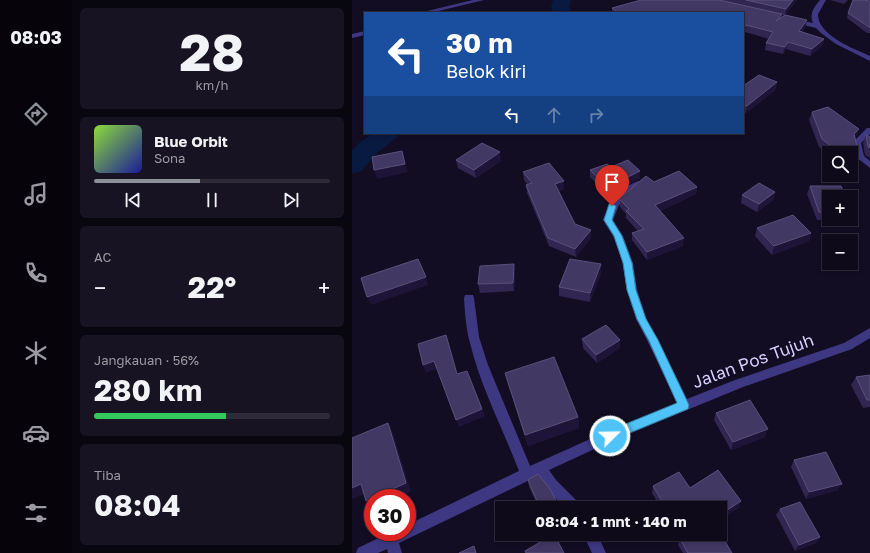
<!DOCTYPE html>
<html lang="id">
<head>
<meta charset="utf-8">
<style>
	body { margin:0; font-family:"Golos Text",sans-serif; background:#171323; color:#f1f3f6; height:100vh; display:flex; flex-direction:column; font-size:15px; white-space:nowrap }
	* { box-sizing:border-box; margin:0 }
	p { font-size:13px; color:#9b9aa2 }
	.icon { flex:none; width:22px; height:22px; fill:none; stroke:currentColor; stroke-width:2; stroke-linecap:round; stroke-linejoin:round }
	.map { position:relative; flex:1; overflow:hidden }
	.drawer { display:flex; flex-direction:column; gap:8px; padding:8px; background:#08060e; width:280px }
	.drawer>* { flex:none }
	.top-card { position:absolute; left:12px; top:12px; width:380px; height:122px; border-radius:0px; box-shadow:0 2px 6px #0003,0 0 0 1px #2e2b39; background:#1a4fa0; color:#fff; overflow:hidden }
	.tools { position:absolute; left:470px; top:146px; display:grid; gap:8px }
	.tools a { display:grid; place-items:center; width:36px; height:36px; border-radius:0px; background:#0e0a1a; box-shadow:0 2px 6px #0003,0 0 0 1px #2e2b39; font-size:20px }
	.speed { position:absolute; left:12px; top:489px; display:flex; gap:8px; font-size:20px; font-weight:700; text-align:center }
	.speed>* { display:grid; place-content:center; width:52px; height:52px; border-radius:50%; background:#0e0a1a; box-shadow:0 2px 6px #0003,0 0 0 1px #2e2b39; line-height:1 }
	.speed .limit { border:6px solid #d22; background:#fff; color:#111 }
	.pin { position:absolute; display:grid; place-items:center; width:34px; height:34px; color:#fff; margin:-41px -17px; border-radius:50% 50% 50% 0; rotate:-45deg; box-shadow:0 0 4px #0007 }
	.pin .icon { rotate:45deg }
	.me { position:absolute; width:44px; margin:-22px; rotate:67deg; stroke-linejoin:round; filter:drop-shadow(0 0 3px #0008) }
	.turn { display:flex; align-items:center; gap:14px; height:84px; padding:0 16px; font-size:18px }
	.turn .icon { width:52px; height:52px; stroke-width:2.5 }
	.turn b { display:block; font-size:28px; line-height:34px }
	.lanes { display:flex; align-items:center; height:38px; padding:0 16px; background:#0003; justify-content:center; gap:20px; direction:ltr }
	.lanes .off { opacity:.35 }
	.big { font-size:30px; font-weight:700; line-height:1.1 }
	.drawer .card { flex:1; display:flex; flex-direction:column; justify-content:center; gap:6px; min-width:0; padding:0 14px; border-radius:6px; background:#171323 }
	.drawer .dial { align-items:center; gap:0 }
	.dial b { font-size:52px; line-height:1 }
	.song { display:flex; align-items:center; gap:12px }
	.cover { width:48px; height:48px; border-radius:6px; background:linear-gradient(135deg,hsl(90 70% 55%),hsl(240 70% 35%)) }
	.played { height:4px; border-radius:2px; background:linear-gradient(90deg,#8c9099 45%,#2e2b39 45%) }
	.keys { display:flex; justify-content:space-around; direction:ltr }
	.heat { display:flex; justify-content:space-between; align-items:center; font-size:22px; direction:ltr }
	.charge { height:6px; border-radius:3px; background:linear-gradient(90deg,#34c759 56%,#2e2b39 0) }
	.trip { position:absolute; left:143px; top:501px; width:232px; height:40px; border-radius:0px; background:#0e0a1a; box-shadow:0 2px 6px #0003,0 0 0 1px #2e2b39; font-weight:700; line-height:40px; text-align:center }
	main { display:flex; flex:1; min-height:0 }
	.tab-bar { display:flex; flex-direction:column; width:72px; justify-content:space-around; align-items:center; background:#06040a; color:#9b9aa2 }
	.tab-bar .icon { width:28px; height:28px }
	.tab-bar .selected { color:#8c9099 }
	.tab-bar b { font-size:18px; color:#f1f3f6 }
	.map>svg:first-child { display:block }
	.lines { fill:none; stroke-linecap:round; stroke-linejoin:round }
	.river { fill:#091a41; fill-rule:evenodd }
	.minor { fill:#3e3883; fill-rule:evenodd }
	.wall { fill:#312651 }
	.shaded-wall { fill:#1d1437 }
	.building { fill:#423864; stroke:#5a507c }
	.route { fill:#4fc3f7; stroke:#337fa1 }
	.labels { text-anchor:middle; stroke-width:4; stroke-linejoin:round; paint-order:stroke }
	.near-street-label { font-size:17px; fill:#d7d0ff; stroke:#120d23 }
</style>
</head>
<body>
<main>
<nav class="tab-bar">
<b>08:03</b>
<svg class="icon selected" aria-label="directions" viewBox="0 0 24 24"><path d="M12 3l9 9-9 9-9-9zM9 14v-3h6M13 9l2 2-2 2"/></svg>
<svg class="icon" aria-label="music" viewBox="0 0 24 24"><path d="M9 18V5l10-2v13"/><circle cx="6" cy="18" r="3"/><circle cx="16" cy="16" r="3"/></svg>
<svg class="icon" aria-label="phone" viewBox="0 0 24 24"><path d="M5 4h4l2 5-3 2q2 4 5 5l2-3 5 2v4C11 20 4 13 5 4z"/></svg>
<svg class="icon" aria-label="climate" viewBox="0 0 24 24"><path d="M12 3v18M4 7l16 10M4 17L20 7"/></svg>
<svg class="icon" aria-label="car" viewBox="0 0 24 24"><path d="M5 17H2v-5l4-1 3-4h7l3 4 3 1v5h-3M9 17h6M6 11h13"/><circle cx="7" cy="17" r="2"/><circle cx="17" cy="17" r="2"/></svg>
<svg class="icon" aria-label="filters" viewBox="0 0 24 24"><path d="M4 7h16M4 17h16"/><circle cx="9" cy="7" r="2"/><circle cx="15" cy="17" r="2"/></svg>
</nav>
<section class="drawer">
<div class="card dial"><b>28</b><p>km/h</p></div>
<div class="card">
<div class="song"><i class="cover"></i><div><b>Blue Orbit</b><p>Sona</p></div></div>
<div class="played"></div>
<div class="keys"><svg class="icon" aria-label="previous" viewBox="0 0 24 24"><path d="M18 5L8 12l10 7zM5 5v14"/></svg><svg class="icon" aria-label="pause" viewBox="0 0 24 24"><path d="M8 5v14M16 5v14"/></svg><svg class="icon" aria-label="next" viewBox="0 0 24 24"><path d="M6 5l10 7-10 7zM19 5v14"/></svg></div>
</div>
<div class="card"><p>AC</p>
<div class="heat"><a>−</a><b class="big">22°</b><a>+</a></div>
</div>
<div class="card"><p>Jangkauan · 56%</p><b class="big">280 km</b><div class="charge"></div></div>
<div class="card"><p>Tiba</p><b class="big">08:04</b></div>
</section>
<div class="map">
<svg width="518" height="553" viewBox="0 0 518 553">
	<rect width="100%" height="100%" fill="#120d23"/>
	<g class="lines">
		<path class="river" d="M201 0H219L217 7 220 13H202L199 7Z
			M21 133H48L44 138 25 153 9 171 0 174V151L7 143Z"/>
		<path class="minor" d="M121 0H132L78 13H67Z
			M468 0H474L466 14C465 35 502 49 518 56V61L484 44 469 33 464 28 440 22V20L442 19 461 23C457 14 462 7 468 0Z
			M13 31V35L0 38V34Z
			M515 128H518V134L509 143 512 156 518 161V168L504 157 501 142Z
			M287 181 290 182 291 184 290 186 267 205 261 220 271 236 281 263 285 290 294 318 306 340 335 399 383 380 492 343 518 328V338L500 349 391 387 262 440 197 470 204 480 227 503 229 508H213L194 488 186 476 47 543 50 553H36L35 549 26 553H4L6 548 39 532H55V525L167 471C151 429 129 388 118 343 114 329 113 313 112 298L113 295H121L122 298 127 337 136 365 178 466 254 432 325 403 296 342 284 319 275 290 271 263 261 236 251 220C256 204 270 186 287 181Z
			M231 534H245L254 553H240Z"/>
	</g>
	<path class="wall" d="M289 0H445L433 15H430L429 18 455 20 453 27 450 32 472 39 471 45 458 56 434 49 431 54 413 50 414 43 417 39 393 32 391 35V13H260V8Z
		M478 0H496L492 4Z
		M518 1V33H515L495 18 496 13Z
		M425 82 423 90 393 114 391 113V86Z
		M460 112 507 129 503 138 506 150 503 158H499V153H477V155L467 147 457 120Z
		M514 135 518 137V158L513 155 511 143Z
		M104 160 149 161 124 178 106 168Z
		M259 167 288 178 276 184 260 200 238 177V170Z
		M171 172 212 181V189L207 191 223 224 239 230V238L224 257 197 246 175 193 174 185 175 184 172 180Z
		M302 182 345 187 344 194 308 211 331 246 295 260 280 240V233L286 231 274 218V214L268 207V200Z
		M458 186 477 197V219H497V220H465L455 194Z
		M423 192 421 200 405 212 389 203 390 195Z
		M405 228 459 233 457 241 420 255 403 236Z
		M162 264 163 273 162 291 128 293 126 284Z
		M249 273 238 302 207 296V287Z
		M230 339 268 340V348L245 363 231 348Z
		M153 373 226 417 227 428 176 446 156 384Z
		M518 375V407L511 408 499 385 504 377Z
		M364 413 413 437 379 450 362 420Z
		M442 460 486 490 454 499 439 467Z
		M176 480 207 506V508H187L177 487Z
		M301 486 338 488 387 508H309L300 493Z
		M428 509 468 537 464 543 443 551 424 515Z
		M325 534H368L380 553H331L326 545 328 539Z"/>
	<path class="shaded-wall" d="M441 0H445L433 15 434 9Z
		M455 20 453 27 445 37 447 31Z
		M394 25 393 32 391 35V29Z
		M472 39 471 45 458 56 460 49Z
		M436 42 434 49 431 54 433 47Z
		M425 82 423 90 393 114 395 106Z
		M507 129 504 137 500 142 502 134Z
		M50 151 56 172 25 179 22 170Z
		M148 152 149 161 124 178 122 170Z
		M288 171V178L276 184 260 200V193L276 177Z
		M212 181V189L204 192 203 184Z
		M345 187 344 194 303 213V205Z
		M423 192 421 200 405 212 407 204Z
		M239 230V238L224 257 223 249Z
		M459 233 457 241 420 255 422 246Z
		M332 238 331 246 295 260V252Z
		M162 264 163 273 162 291 161 283Z
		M249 264V273L238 302V293Z
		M74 277 76 285 19 305 15 297Z
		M268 340V348L245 363 244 355Z
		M82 361 85 369 74 373 71 365Z
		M130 409 133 416 107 427 104 420Z
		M226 417 227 428 176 446 173 435Z
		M36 423 41 433 59 492 45 498H21Z
		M416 429 413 437 379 450 381 442Z
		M9 484 15 493 0 499V488Z
		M490 484 486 490 454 499 457 492Z
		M21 498V509L20 510 14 501Z
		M389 501 387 508 368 520V515Z
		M468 537 464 543 443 551 447 545Z"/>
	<path class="building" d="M289 0H367L430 14 424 21 433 15 455 20 447 31 472 39 460 49 436 42 433 47 414 43 421 32 394 25 391 29V13H266L260 8Z
		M394 0H441L434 9Z
		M501 0H511L518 1V28L517 27 496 13Z
		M407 75 425 82 395 106 391 104V86Z
		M476 107 507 129 502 134 506 150H484L470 139 460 112Z
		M514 135 518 137V148L516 147Z
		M130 143 148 152 122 170 104 160Z
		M50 151 53 164 22 170 20 157Z
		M276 160 288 171 276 177 260 193 238 170 255 164 259 167Z
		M197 163 212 181 203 184 223 224 239 230 223 249 196 238 174 185 180 183 171 172Z
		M327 171 345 187 303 205 332 238 295 252 280 233 292 229 274 211 277 209 268 200V198L294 176 302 182Z
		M407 183 423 192 407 204 390 195Z
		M458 186H489L494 197H477V212H467Z
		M441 215 459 233 422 246 405 228Z
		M66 259 74 277 15 297 9 278Z
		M218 259 249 264 238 293 207 287Z
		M162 264 161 283 126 284 128 266Z
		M254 325 268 340 244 355 230 339Z
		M94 335 105 374 115 371 130 409 104 420 82 361 71 365 66 344Z
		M202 357 226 417 173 435 153 373Z
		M518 375V400H515L504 377Z
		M398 400 416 429 381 442 364 413Z
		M36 423 54 483 14 501 9 484 0 488V438Z
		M474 452 490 484 457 492 442 460Z
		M366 470 389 501 368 515V508H314L301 486 327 472 338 488Z
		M186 474 198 489 207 506 203 508H188L176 480Z
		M448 502 468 537 447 545 428 509Z
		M368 533 380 553H336L328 539 332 537 330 534H368Z
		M202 534 212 553H174L173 551Z
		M122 546 124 553H107Z"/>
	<path class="route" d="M257 204H260L264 206 260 220 270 236 280 263 284 290 294 319 306 340 337 405 336 409 258 441 254 439 252 436 254 432 325 403 297 341 285 319 275 290 271 263 262 236 252 220Z"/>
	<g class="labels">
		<g class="near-street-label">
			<text transform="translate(401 361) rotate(-20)" y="6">Jalan Pos Tujuh</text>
		</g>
	</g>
</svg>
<div class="tools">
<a><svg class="icon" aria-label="search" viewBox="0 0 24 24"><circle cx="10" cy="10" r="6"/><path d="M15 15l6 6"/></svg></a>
<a>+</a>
<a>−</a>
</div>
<div class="speed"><div class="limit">30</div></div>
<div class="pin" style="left:260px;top:206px;background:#d93025"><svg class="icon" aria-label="arrive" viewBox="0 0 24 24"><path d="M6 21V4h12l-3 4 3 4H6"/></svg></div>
<svg class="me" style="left:258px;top:436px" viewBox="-20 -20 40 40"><circle r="17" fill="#4fc3f7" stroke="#fff" stroke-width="3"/><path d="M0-11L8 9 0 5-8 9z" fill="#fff"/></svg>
<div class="trip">08:04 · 1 mnt · 140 m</div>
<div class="top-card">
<div class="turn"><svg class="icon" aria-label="left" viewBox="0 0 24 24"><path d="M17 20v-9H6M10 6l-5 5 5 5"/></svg><div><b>30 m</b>Belok kiri</div></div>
<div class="lanes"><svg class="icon" aria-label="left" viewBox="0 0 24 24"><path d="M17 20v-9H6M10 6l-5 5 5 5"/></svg><svg class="icon off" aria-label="ahead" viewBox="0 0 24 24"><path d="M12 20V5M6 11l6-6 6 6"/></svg><svg class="icon off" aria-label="right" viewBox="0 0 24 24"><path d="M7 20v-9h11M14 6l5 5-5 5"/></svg></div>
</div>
</div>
</main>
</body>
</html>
